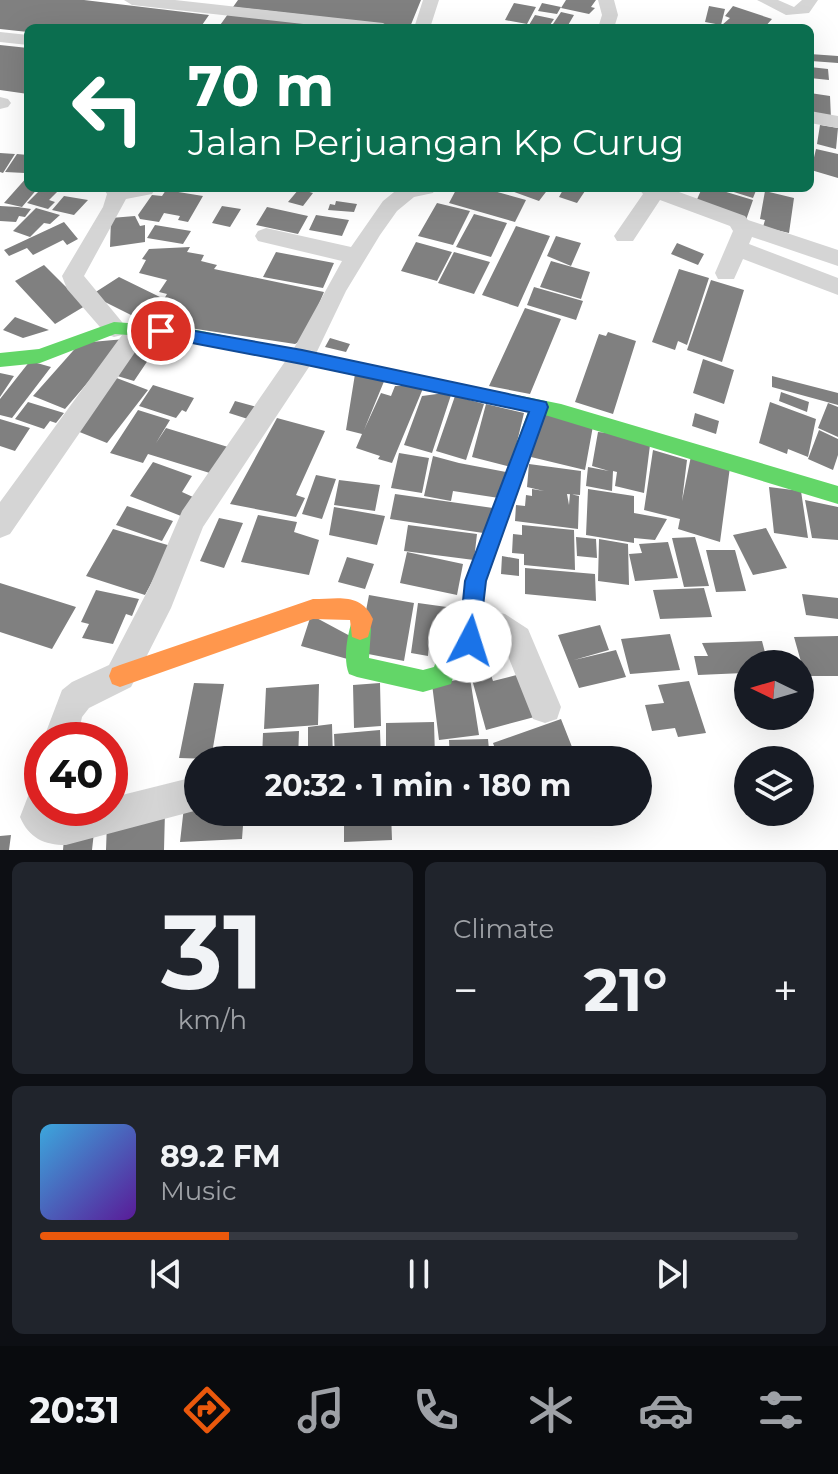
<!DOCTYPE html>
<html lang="en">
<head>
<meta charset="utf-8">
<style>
	body { margin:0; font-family:Montserrat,sans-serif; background:#20242c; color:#f1f3f6; height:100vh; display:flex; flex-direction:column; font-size:30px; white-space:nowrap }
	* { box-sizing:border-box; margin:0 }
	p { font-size:26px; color:#9ea1a6 }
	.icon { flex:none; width:44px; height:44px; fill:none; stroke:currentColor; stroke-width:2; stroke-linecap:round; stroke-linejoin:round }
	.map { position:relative; height:850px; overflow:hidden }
	.sheet { display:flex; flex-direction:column; gap:12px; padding:12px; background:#0d0f14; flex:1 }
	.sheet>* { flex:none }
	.banner { position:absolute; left:24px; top:24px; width:790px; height:168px; border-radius:12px; box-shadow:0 8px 32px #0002; background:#0b6e4f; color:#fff; overflow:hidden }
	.needle { width:52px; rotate:275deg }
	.buttons { position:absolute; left:734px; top:650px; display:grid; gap:16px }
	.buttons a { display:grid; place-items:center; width:80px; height:80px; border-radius:50%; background:#171b24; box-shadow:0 8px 32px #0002; font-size:40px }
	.speed { position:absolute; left:24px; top:722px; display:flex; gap:16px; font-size:40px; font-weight:700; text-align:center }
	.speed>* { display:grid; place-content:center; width:104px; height:104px; border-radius:50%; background:#171b24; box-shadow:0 8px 32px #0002; line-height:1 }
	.speed .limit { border:12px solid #d22; background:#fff; color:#111 }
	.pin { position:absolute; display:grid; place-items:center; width:68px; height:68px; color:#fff; margin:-34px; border:4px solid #fff; border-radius:50%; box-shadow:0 2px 8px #0007 }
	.me { position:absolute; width:88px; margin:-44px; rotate:5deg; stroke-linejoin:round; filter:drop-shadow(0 0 6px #0008) }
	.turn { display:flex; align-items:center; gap:28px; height:168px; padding:0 32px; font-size:36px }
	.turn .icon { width:104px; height:104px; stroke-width:2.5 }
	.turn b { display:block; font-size:56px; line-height:68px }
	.big { font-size:60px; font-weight:700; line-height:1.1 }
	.sheet .card { flex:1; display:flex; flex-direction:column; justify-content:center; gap:12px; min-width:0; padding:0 28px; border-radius:12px; background:#20242c }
	.sheet .dial { align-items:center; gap:0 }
	.dial b { font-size:104px; line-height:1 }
	.song { display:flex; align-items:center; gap:24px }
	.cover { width:96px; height:96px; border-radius:12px; background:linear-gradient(135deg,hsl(200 70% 55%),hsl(270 70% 35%)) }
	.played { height:8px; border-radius:4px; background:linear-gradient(90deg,#ea580c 25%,#363941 25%) }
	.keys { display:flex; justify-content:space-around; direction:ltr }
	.heat { display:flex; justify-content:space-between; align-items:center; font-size:44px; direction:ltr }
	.sheet .tiles { flex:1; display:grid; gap:12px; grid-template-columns:1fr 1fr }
	.card:last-child { grid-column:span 2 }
	.trip { position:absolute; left:184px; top:746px; width:468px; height:80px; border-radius:40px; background:#171b24; box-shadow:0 8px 32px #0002; font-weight:700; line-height:80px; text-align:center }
	.menu { display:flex; height:128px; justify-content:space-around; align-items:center; background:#090b0e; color:#9ea1a6 }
	.menu .icon { width:56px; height:56px }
	.menu .active { color:#ea580c }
	.menu b { font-size:36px; color:#f1f3f6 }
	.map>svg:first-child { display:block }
	.building { fill:#808080 }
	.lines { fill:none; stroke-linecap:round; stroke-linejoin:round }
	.street { fill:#d5d5d5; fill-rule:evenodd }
	.fast { fill:#63d668; fill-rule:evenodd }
	.slow { fill:#ff974d; fill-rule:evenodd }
	.route { fill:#1a73e8; stroke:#114b97; stroke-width:2 }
</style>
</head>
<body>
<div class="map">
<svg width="838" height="850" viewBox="0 0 838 850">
	<rect width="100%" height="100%" fill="#fff"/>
	<path class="building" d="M0 0H84L209 15 200 28H28V32L0 29Z
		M238 0H421L410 27 233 7Z
		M566 0H596L591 7 595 8 589 14 561 8Z
		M514 3 536 7 527 24 505 20Z
		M542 3 561 7 557 14 538 11Z
		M709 6 725 9 721 25 705 22Z
		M733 6 772 19 764 28 722 25 730 18 725 16Z
		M561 12 574 15 567 27 553 24Z
		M228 14 330 26V28H218Z
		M535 15 554 19 548 28 529 25Z
		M0 45 28 48V94L0 90Z
		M810 54 838 56V63L811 61Z
		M810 67 828 69 829 80 810 78Z
		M810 93 830 96 831 119 810 115Z
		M820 125 838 128 836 149 817 144Z
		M816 149 838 154V178L811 170Z
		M0 153 15 154 3 173 0 172Z
		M17 154 28 155 25 173 5 172Z
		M28 176V188H38L22 207 4 203Z
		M42 188H61L49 200 55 202 48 209 27 203Z
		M457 188H483L526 200 515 222 449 203Z
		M503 188H549L539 201Z
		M564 188H587L577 203 559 197Z
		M702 188H713L753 200 746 220 695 204Z
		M721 188H757L753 198Z
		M299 189 313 193 303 206 288 202Z
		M166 190 203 196 188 222 178 220 180 216 164 213 159 222 140 219 138 215 152 195 162 196Z
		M765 191 794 198 789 233 763 227 765 220 760 219Z
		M64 196 88 200 74 215 52 210Z
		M336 201 357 204 354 212 328 210 330 204 335 205Z
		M437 203 470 211 453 245 418 236Z
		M0 206 18 207 31 209 25 217 19 216 16 222 0 221Z
		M222 206 241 209 230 227 212 223Z
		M267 207 308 216 298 234 256 225Z
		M36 208 60 215 50 224 44 223 30 237 13 231Z
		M474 214 507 223 491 257 456 247Z
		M316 215 349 220 342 236 309 230Z
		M135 216 140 226 145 225V242L110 247 111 218Z
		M64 222 78 239 67 245 63 240 33 255 27 248 9 256 4 250Z
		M155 225 191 231 183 244 147 238Z
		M516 226 550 236 518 307 482 295Z
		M556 236 581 243 571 266 547 256Z
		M416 242 452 252 437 281 401 271Z
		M677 243 704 254 698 265 671 254Z
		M190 247 187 252 204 255 201 261 217 265 214 269 324 292 304 339 295 344 143 321 91 295 119 277 164 299 167 294 159 292 167 280 139 273 146 260 142 259 149 249Z
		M276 252 334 263 323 288 263 277Z
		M454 252 490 262 474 294 438 283Z
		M551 261 590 272 581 299 540 287Z
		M44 265 85 306 55 324 15 281Z
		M679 269 709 278 687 345 678 341 675 350 652 342Z
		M711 280 744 290 722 362 687 350Z
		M534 287 583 301 576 320 527 305Z
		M525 308 561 319 530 394 489 386Z
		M15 317 49 330 23 338 3 330Z
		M608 332 636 341 613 414 575 402 599 334 606 336Z
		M140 338H163L134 381 114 375Z
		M330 338 350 344 346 352 325 347Z
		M125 339 65 409 33 396 80 343Z
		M703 359 734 370 724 404 693 393Z
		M30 361 51 367 12 418 0 415V399Z
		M0 373 14 376 0 397Z
		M355 374 385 379 364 430 381 393 391 396 395 386H424L392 463 378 459 380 456 356 448 362 434 346 430Z
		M772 376 838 393V405L772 387Z
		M114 377 148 390 107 443 72 429Z
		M153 385 194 398 186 412 182 410 176 418 139 406Z
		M452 392 432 453 404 445 422 396Z
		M781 392 809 402 807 412 779 401Z
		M455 396 484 404 466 460 436 451Z
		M235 401 257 407 251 420 229 413Z
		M28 402 64 413 56 423 50 421 44 429 15 419Z
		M770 402 816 419 808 457 788 449 787 454 759 443Z
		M828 403 838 407V437L818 428Z
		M486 404 524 413 511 467 472 457Z
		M138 410 170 420 156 443 166 428 228 447 213 474 148 454 143 463 110 453Z
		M541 413 593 426 585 470 531 457Z
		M695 413 719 421 716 434 692 426Z
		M277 418 325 431 296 495 305 498 296 517 230 504Z
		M0 419 30 428 15 451 0 446Z
		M819 430 838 439V455L833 470 808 459Z
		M598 432 651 437 644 493 615 486 617 472 613 471 612 491 586 486 588 467 609 471 592 466Z
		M653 450 687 460 682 501 691 456 730 467 720 542 678 529 680 519 644 510Z
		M399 453 429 458 422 493 391 488Z
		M433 456 459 463 511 473 499 498 453 491 451 501 424 496Z
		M153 462 192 476 182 492 193 497 181 516 130 496Z
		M529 464 581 471 580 495 567 494 569 505 570 494 579 496 578 529 515 521 516 505 525 506 526 495 532 496V489L544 491 527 487Z
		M316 475 336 479 322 519 302 514Z
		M339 480 380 485 375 511 334 505Z
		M769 487 801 491 808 538 774 533Z
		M588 489 634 496V513L667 519 655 540 634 538V543L586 535Z
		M395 494 493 508 490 534 390 519Z
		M805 500 838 507V540L812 538Z
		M127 506 173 521 162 541 116 525Z
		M334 507 385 516 377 545 329 535Z
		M258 515 297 522 294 532 319 540 309 575 241 562Z
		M219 518 243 523 224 568 200 561Z
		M408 525 477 534 474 560 404 551Z
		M522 525 574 530 575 570 524 565V554L512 553 513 534 522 535Z
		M766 528 787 568 753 575 733 535Z
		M113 529 171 546 145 595 86 576Z
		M576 537 596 539 597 558 577 556Z
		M695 537 709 586 684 587 672 538Z
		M599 539 628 544 629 585 598 581Z
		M668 542 678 578 635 581 629 554 642 553 639 544Z
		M706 550H735L746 591 716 592Z
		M407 552 463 564 457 595 400 583Z
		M502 556 519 559V576L501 574Z
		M347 557 374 564 365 589 338 582Z
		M525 568 595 574 596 601 525 594Z
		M0 583 76 607 52 649 0 632Z
		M704 588 712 617 660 619 653 590Z
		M96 590 139 599 132 616 126 614 113 644 82 638 89 624 81 622Z
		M802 594 838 598V619L806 615Z
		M369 595 414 603 404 661 358 652Z
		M418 603 454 608 461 647 429 643 428 656 411 653Z
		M311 615 352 637 351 660 301 646Z
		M600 625 609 650 574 660 616 650 626 677 579 688 558 635Z
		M670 634 680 670 630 674 621 639Z
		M838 636V676H805L794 637Z
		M762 641 768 664H748V683L744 673 698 675 694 656H708L702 643Z
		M486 660 493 681 528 672 542 715 486 730 468 665Z
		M470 678 479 735 439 740 432 684Z
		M689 681 706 733 678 737 675 728 652 731 645 705 664 703 658 685Z
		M194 683 224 684 211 759 179 758Z
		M380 683 381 726 354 728 353 685Z
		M319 684 318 725 264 729 266 688Z
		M561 719 574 752 552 760H499L493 743Z
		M434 722 435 757H386V723Z
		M332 724 333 760H308V727Z
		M380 730 381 760H335L334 734Z
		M299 731 298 760H262L263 733Z
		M488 739 490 760H450L449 740Z
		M198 797V812H244L242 839 180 842 185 798Z
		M165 811 164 850H106L107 822Z
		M344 812H391L392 840 344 842Z
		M95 823 92 850H63L65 827Z
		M11 835 9 850H0V836Z"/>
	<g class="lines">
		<path class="street" d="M124 0H175L383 23 391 28H339L132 5Z
			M423 0H439L430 28H414Z
			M598 0H614L618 15 614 28H598L602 15Z
			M757 0H778L794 7 802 0H818L809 13 786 15Z
			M0 32 28 35V45L0 42Z
			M0 97 8 99 11 103 8 107 0 109Z
			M810 111 838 116V128L810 123Z
			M103 188 155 189 152 194 126 199 84 276 122 322 126 328 124 332C131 322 135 319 147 323L151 329 10 534 0 538V502L122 335 114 337 106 334 67 289 62 276 103 207 107 194Z
			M399 188H436L433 193 414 197 397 211 380 235 346 291 311 364 203 527 171 608 131 687 89 708 82 717 77 740H43L62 690 72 682 109 665 149 588 182 511 293 350 342 261 258 241 255 236 258 231 266 228 351 247 383 201Z
			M638 188H668L745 216 748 220 838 250V266L752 237 749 244 838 278V295L743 259 734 279H718L715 273 733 231 730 226 660 200 633 241H617L614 236 643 194Z
			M473 607 505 614 528 629 561 707 557 719 545 723 533 719 506 651 497 643 462 633 458 622 462 611Z
			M198 776V810L66 845C44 845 29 838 20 817L30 791 42 786V808H110V798Z"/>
		<path class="fast" d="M114 322 182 327 561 404 838 486V504L545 415 486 581 478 649 457 665 451 684 423 692 357 677 349 674C343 660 347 636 352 621L360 618 368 621 371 629 369 658 423 670 434 667 440 650 460 635 466 581 528 412 182 339 115 334 40 363 0 367V353L39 349Z"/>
		<path class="slow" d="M313 599C338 599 361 592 373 619L368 637 360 640 352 637 350 620 313 619 120 687 112 684 109 676 112 668 120 665Z"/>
	</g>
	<path class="route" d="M161 325 302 350 546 402 548 407 486 581 478 649 470 652 462 649 459 641 465 581 529 412 302 364 161 337 152 331Z"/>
</svg>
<div class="buttons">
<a><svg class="needle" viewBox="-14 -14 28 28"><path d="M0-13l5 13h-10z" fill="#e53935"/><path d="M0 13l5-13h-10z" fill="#9ea1a6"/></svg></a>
<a><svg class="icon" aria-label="layers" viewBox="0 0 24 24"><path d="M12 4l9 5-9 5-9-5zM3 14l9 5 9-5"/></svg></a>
</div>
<div class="speed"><div class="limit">40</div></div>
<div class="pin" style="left:161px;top:331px;background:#d93025"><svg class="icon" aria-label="arrive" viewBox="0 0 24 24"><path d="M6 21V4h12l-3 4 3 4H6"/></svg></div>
<svg class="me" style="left:470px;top:641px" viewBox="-20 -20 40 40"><circle r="19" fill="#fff"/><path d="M0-13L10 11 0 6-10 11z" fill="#1a73e8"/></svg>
<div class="trip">20:32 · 1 min · 180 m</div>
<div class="banner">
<div class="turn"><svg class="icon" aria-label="left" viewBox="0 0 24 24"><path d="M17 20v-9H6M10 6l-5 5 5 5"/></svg><div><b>70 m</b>Jalan Perjuangan Kp Curug</div></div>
</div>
</div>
<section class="sheet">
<div class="tiles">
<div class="card dial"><b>31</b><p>km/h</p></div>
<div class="card"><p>Climate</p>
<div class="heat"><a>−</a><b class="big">21°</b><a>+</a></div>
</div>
<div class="card">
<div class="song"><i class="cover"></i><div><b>89.2 FM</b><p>Music</p></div></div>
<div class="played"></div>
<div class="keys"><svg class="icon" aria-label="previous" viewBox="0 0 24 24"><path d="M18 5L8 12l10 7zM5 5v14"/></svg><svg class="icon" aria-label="pause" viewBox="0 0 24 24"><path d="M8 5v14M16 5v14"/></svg><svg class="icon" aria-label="next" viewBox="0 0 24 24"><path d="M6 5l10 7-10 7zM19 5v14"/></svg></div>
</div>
</div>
</section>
<nav class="menu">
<b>20:31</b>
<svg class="icon active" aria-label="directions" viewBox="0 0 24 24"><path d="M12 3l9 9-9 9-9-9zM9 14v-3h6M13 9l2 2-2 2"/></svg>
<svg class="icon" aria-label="music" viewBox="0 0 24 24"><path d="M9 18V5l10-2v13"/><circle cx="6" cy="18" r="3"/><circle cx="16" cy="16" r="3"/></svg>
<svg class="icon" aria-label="phone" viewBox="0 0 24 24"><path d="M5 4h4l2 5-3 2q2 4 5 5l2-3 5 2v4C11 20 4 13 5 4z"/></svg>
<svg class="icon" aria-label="climate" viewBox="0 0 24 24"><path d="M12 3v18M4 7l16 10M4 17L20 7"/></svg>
<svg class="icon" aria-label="car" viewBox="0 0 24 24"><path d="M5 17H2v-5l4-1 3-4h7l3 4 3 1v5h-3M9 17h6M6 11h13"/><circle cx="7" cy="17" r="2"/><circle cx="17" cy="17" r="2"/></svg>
<svg class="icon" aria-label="filters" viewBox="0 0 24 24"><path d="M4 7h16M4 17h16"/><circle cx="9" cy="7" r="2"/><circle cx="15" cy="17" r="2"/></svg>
</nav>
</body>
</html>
